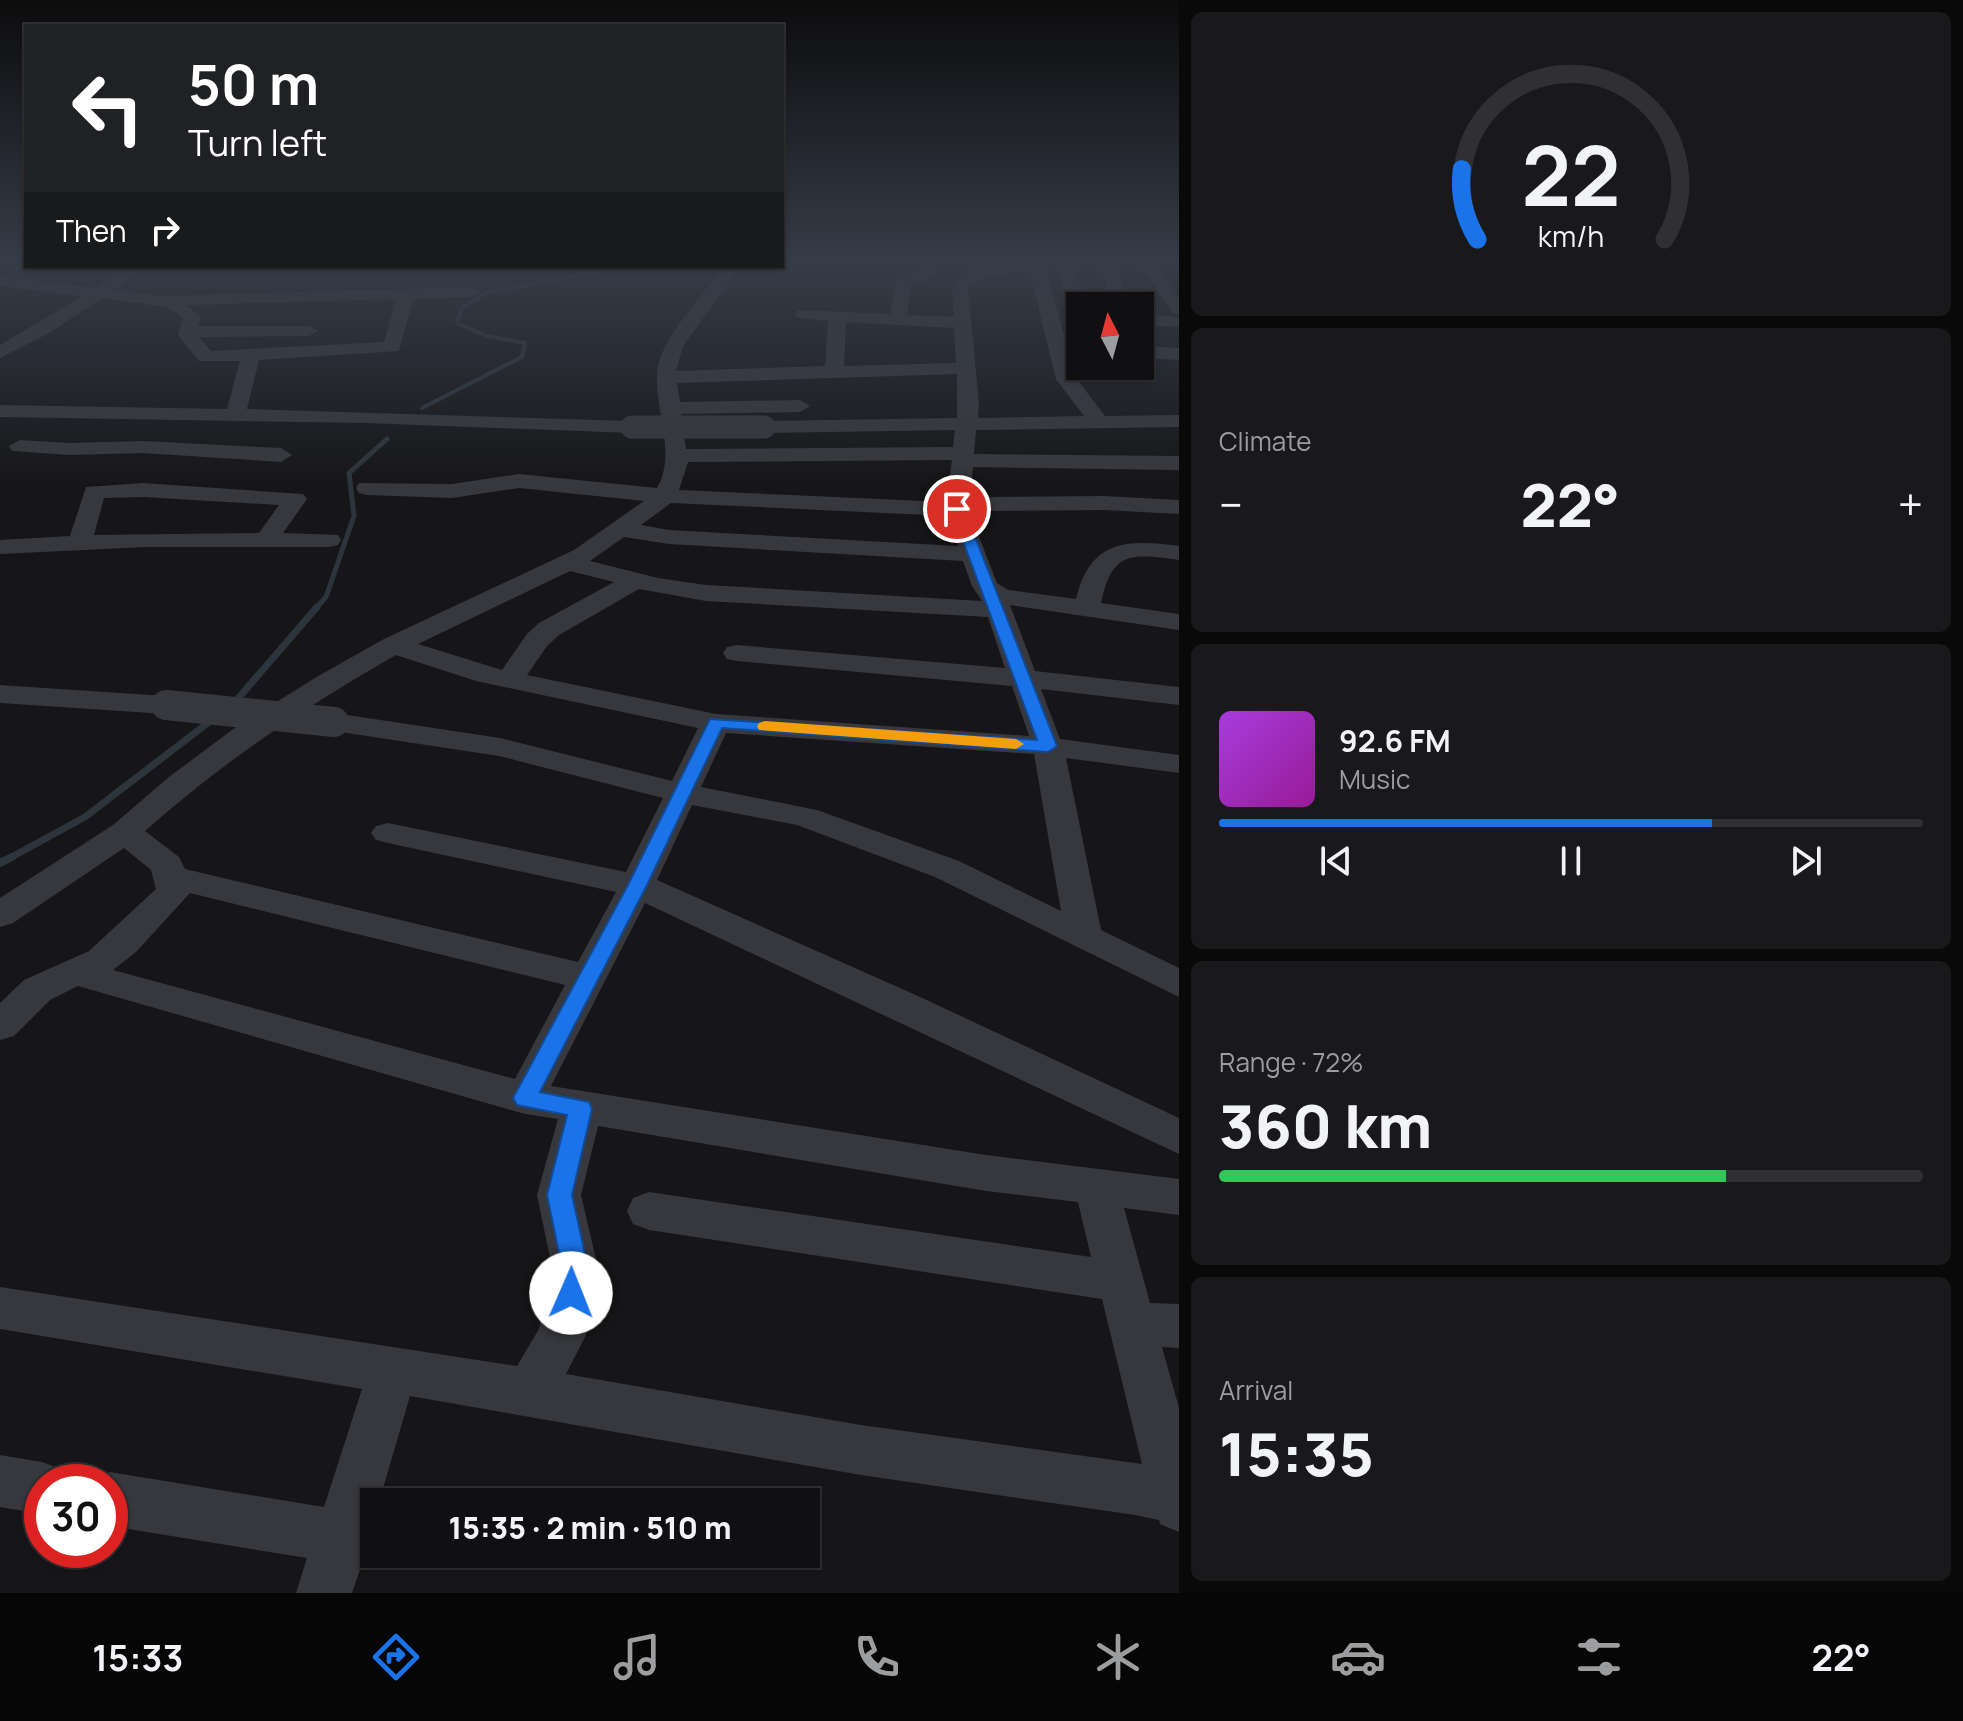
<!DOCTYPE html>
<html lang="en">
<head>
<meta charset="utf-8">
<style>
	body { margin:0; font-family:Manrope,sans-serif; background:#19191b; color:#f1f3f6; height:100vh; display:flex; flex-direction:column; font-size:30px; white-space:nowrap }
	* { box-sizing:border-box; margin:0 }
	p { font-size:26px; color:#9c9d9f }
	.icon { flex:none; width:44px; height:44px; fill:none; stroke:currentColor; stroke-width:2; stroke-linecap:round; stroke-linejoin:round }
	.map { position:relative; flex:1; overflow:hidden }
	.drawer { display:flex; flex-direction:column; gap:12px; padding:12px; background:#09090a; width:784px }
	.drawer>* { flex:none }
	.guide { position:absolute; left:24px; top:24px; width:760px; height:244px; border-radius:0px; box-shadow:0 2px 6px #0004,0 0 0 2px #303032; background:#202124; color:#fff; overflow:hidden }
	.needle { width:52px; rotate:354deg }
	.fabs { position:absolute; left:1066px; top:292px; display:grid; gap:16px }
	.fabs a { display:grid; place-items:center; width:88px; height:88px; border-radius:0px; background:#101012; box-shadow:0 2px 6px #0004,0 0 0 2px #303032; font-size:40px }
	.speed { position:absolute; left:24px; top:1464px; display:flex; gap:16px; font-size:40px; font-weight:700; text-align:center }
	.speed>* { display:grid; place-content:center; width:104px; height:104px; border-radius:50%; background:#101012; box-shadow:0 2px 6px #0004,0 0 0 2px #303032; line-height:1 }
	.speed .limit { border:12px solid #d22; background:#fff; color:#111 }
	.pin { position:absolute; display:grid; place-items:center; width:68px; height:68px; color:#fff; margin:-34px; border:4px solid #fff; border-radius:50%; box-shadow:0 2px 8px #0007 }
	.me { position:absolute; width:88px; margin:-44px; rotate:1deg; stroke-linejoin:round; filter:drop-shadow(0 0 6px #0008) }
	.turn { display:flex; align-items:center; gap:28px; height:168px; padding:0 32px; font-size:36px }
	.turn .icon { width:104px; height:104px; stroke-width:2.5 }
	.turn b { display:block; font-size:56px; line-height:68px }
	.then { display:flex; align-items:center; height:76px; padding:0 32px; background:#0003; gap:16px; font-size:30px }
	.big { font-size:60px; font-weight:800; line-height:1.1 }
	.drawer .tile { flex:1; display:flex; flex-direction:column; justify-content:center; gap:12px; min-width:0; padding:0 28px; border-radius:12px; background:#19191b }
	.drawer .dial { align-items:center; gap:0 }
	.dial svg { height:208px; overflow:visible; fill:none; stroke:#303032; stroke-width:7; stroke-linecap:round; text-anchor:middle }
	.dial text { fill:#f1f3f6; stroke:none }
	.song { display:flex; align-items:center; gap:24px }
	.cover { width:96px; height:96px; border-radius:12px; background:linear-gradient(135deg,hsl(280 70% 55%),hsl(300 70% 35%)) }
	.played { height:8px; border-radius:4px; background:linear-gradient(90deg,#1a73e8 70%,#303032 70%) }
	.keys { display:flex; justify-content:space-around; direction:ltr }
	.heat { display:flex; justify-content:space-between; align-items:center; font-size:44px; direction:ltr }
	.charge { height:12px; border-radius:6px; background:linear-gradient(90deg,#34c759 72%,#303032 0) }
	.trip { position:absolute; left:360px; top:1488px; width:460px; height:80px; border-radius:0px; background:#101012; box-shadow:0 2px 6px #0004,0 0 0 2px #303032; font-weight:800; line-height:80px; text-align:center }
	.tab-bar { display:flex; height:128px; justify-content:space-around; align-items:center; background:#060607; color:#9c9d9f }
	.tab-bar .icon { width:56px; height:56px }
	.tab-bar .current { color:#1a73e8 }
	.tab-bar b { font-size:36px; color:#f1f3f6 }
	main { display:flex; flex:1; min-height:0 }
	.map>svg:first-child { display:block }
	.lines { fill:none; stroke-linecap:round; stroke-linejoin:round }
	.stream-far3 { stroke:#2c353c; stroke-width:4 }
	.stream-far2 { stroke:#2c353c; stroke-width:5 }
	.stream-far1 { stroke:#2c353c; stroke-width:7 }
	.stream { stroke:#2c353c; stroke-width:8 }
	.minor { fill:#37383d; fill-rule:evenodd }
	.minor-bridge-far1 { stroke:#37383d; stroke-width:23 }
	.minor-bridge { stroke:#37383d; stroke-width:30 }
	.route { fill:#1a73e8; stroke:#114b97; stroke-width:2 }
	.slow { fill:#f59e0b }
</style>
</head>
<body>
<main>
<div class="map">
<svg width="1179" height="1593" viewBox="0 0 1179 1593">
	<rect width="100%" height="100%" fill="#161618"/>
	<g class="lines">
		<path class="stream-far3" d="M422 408 522 357 525 343 487 336 457 323 462 308 485 293 623 266"/>
		<path class="stream-far2" d="M315 609 326 597 354 516 349 473 387 439"/>
		<path class="stream-far1" d="M235 702 317 607
			M8 859 85 817 213 719"/>
		<path class="stream" d="M0 863 12 857"/>
		<path class="minor" d="M1000 263H1044L1076 378 1105 416 1179 415V427L976 430 974 454 1179 456V470L973 467 970 497 1104 496 1179 500V514L1104 510 969 511 997 583 1008 590 1076 599C1090 540 1126 539 1179 546V560C1132 554 1112 550 1101 603L1179 614V630L1010 605 1035 671 1179 687V705L1041 689 1060 739 1179 755V773L1066 758 1101 930 1179 968V997L935 877 797 825 692 805 657 880 918 996 1179 1118V1154L645 903 551 1086 986 1155 1179 1179V1215L1124 1208 1150 1303 1179 1304V1348L1162 1347 1179 1408V1532L1160 1524 1159 1520 1135 1515 861 1475 410 1396 379 1502H374L371 1537 352 1593H296L307 1558 110 1526V1482H90L110 1472 324 1507 362 1389 0 1329V1287L517 1366 539 1329 553 1272 537 1195 558 1119 525 1114 78 986 50 1000 14 1036 0 1040V1003L24 980 89 951 156 889 151 870 124 848 13 923 0 927V898L113 825 169 777 236 727 320 675 384 639 574 550 644 501 519 488 452 498 367 495 359 493 356 488 359 483 452 484 519 474 657 488C677 453 655 412 657 374 658 340 705 293 725 266H741L683 346 676 371 825 366 828 321 798 318 795 314 798 310 890 314 897 278 931 268 937 270V276L911 285 907 315 954 317 952 287C964 270 980 266 1000 263ZM1029 269 1056 379 1084 416 978 418 979 403 968 287 989 275ZM846 322 954 328 956 363 844 366ZM957 374V418L764 421 754 427 764 433 955 430 953 447 686 449 681 414 800 412 810 406 800 400 680 402 677 383ZM952 460 946 502 679 490 688 462ZM671 503 948 516 958 546 669 530 641 525ZM624 537 669 544 963 561 972 586 982 601 706 585 658 578 590 561ZM570 571 614 582 539 623 527 634 502 670 418 644ZM639 589 706 601 988 617 1005 668 737 645 727 647 723 653 727 659 737 661 1012 686 1029 736 716 714 527 675 547 646 559 635ZM396 655 476 681 698 728 672 781 500 738 334 713 323 716 319 722 323 728 334 731 499 756 663 798 626 872 388 823 376 826 371 833 376 840 388 843 616 892 578 962 185 869 179 857 145 831C224 761 305 707 396 655ZM726 733 1034 754 1061 911 959 861 817 810 701 787ZM190 893 565 985 515 1079 113 970 136 952ZM598 1126 986 1191 1078 1202 1091 1257 649 1192 633 1198 627 1211 633 1224 649 1230 1102 1299 1142 1464 861 1425 566 1374 586 1335 599 1272 581 1195Z
			M1056 263H1072L1087 306H1080V316L1071 311Z
			M1099 263H1115L1130 306H1112Z
			M1139 263H1155L1179 297V314L1173 313Z
			M129 266H148L115 290 161 296 472 287 480 292 472 297 413 299 399 351 259 360 247 409 632 421 642 427 632 433 366 423 0 417V405L227 409 240 361H199L178 335 183 318 167 307 102 298 49 333 0 358V345L82 296 0 286V276L95 288ZM396 299 384 342 211 351 199 337 309 336 318 331 309 326H198L201 317 186 305Z
			M1140 315 1179 317V327L1140 325Z
			M1140 346 1179 348V360L1140 358Z
			M20 440 70 443 143 441 281 448 292 455 281 462 143 453 70 455 12 451 9 446Z
			M143 483 303 494 307 499 283 533 338 535 341 540 338 545 329 547H146L0 554V540L70 536 86 487ZM143 497 279 505 259 533 94 535 104 498Z
			M0 685 166 696 176 699 181 705 176 711 166 714 0 703Z
			M0 1455 42 1462 61 1469 66 1482H42V1514L0 1507Z"/>
		<path class="minor-bridge-far1" d="M632 427H764"/>
		<path class="minor-bridge" d="M166 705 334 722"/>
	</g>
	<linearGradient id="sky" x2="0" y2="1"><stop stop-color="#0c0c0d"/><stop offset="0.54" stop-color="#363c48"/><stop offset="1" stop-color="#363c48" stop-opacity="0"/></linearGradient>
	<rect width="1179" height="486" fill="url(#sky)"/>
	<path class="route" d="M953 506 964 509 1057 746 1048 752 722 728 647 885 540 1092 589 1102 592 1109 572 1195 589 1272 581 1302 571 1305 562 1302 558 1293 563 1272 547 1195 567 1115 517 1105 513 1098 628 885 710 719 1037 740 951 509Z"/>
	<path class="slow" d="M765 721 1016 739 1024 744 1016 749 759 730 757 726 759 723Z"/>
</svg>
<div class="fabs">
<a><svg class="needle" viewBox="-14 -14 28 28"><path d="M0-13l5 13h-10z" fill="#e53935"/><path d="M0 13l5-13h-10z" fill="#9c9d9f"/></svg></a>
</div>
<div class="speed"><div class="limit">30</div></div>
<div class="pin" style="left:957px;top:509px;background:#d93025"><svg class="icon" aria-label="arrive" viewBox="0 0 24 24"><path d="M6 21V4h12l-3 4 3 4H6"/></svg></div>
<svg class="me" style="left:571px;top:1293px" viewBox="-20 -20 40 40"><circle r="19" fill="#fff"/><path d="M0-13L10 11 0 6-10 11z" fill="#1a73e8"/></svg>
<div class="trip">15:35 · 2 min · 510 m</div>
<div class="guide">
<div class="turn"><svg class="icon" aria-label="left" viewBox="0 0 24 24"><path d="M17 20v-9H6M10 6l-5 5 5 5"/></svg><div><b>50 m</b>Turn left</div></div>
<div class="then">Then<svg class="icon" aria-label="right" viewBox="0 0 24 24"><path d="M7 20v-9h11M14 6l5 5-5 5"/></svg></div>
</div>
</div>
<section class="drawer">
<div class="tile dial"><svg viewBox="0 0 100 80">
<path d="M14 69A42 42 0 1 1 86 69"/>
<path d="M14 69A42 42 0 0 1 8 42" stroke="#1a73e8"/>
<text x="50" y="56" font-size="32" font-weight="700">22</text>
<text x="50" y="72" font-size="11">km/h</text>
</svg></div>
<div class="tile"><p>Climate</p>
<div class="heat"><a>−</a><b class="big">22°</b><a>+</a></div>
</div>
<div class="tile">
<div class="song"><i class="cover"></i><div><b>92.6 FM</b><p>Music</p></div></div>
<div class="played"></div>
<div class="keys"><svg class="icon" aria-label="previous" viewBox="0 0 24 24"><path d="M18 5L8 12l10 7zM5 5v14"/></svg><svg class="icon" aria-label="pause" viewBox="0 0 24 24"><path d="M8 5v14M16 5v14"/></svg><svg class="icon" aria-label="next" viewBox="0 0 24 24"><path d="M6 5l10 7-10 7zM19 5v14"/></svg></div>
</div>
<div class="tile"><p>Range · 72%</p><b class="big">360 km</b><div class="charge"></div></div>
<div class="tile"><p>Arrival</p><b class="big">15:35</b></div>
</section>
</main>
<nav class="tab-bar">
<b>15:33</b>
<svg class="icon current" aria-label="directions" viewBox="0 0 24 24"><path d="M12 3l9 9-9 9-9-9zM9 14v-3h6M13 9l2 2-2 2"/></svg>
<svg class="icon" aria-label="music" viewBox="0 0 24 24"><path d="M9 18V5l10-2v13"/><circle cx="6" cy="18" r="3"/><circle cx="16" cy="16" r="3"/></svg>
<svg class="icon" aria-label="phone" viewBox="0 0 24 24"><path d="M5 4h4l2 5-3 2q2 4 5 5l2-3 5 2v4C11 20 4 13 5 4z"/></svg>
<svg class="icon" aria-label="climate" viewBox="0 0 24 24"><path d="M12 3v18M4 7l16 10M4 17L20 7"/></svg>
<svg class="icon" aria-label="car" viewBox="0 0 24 24"><path d="M5 17H2v-5l4-1 3-4h7l3 4 3 1v5h-3M9 17h6M6 11h13"/><circle cx="7" cy="17" r="2"/><circle cx="17" cy="17" r="2"/></svg>
<svg class="icon" aria-label="filters" viewBox="0 0 24 24"><path d="M4 7h16M4 17h16"/><circle cx="9" cy="7" r="2"/><circle cx="15" cy="17" r="2"/></svg>
<b>22°</b>
</nav>
</body>
</html>
